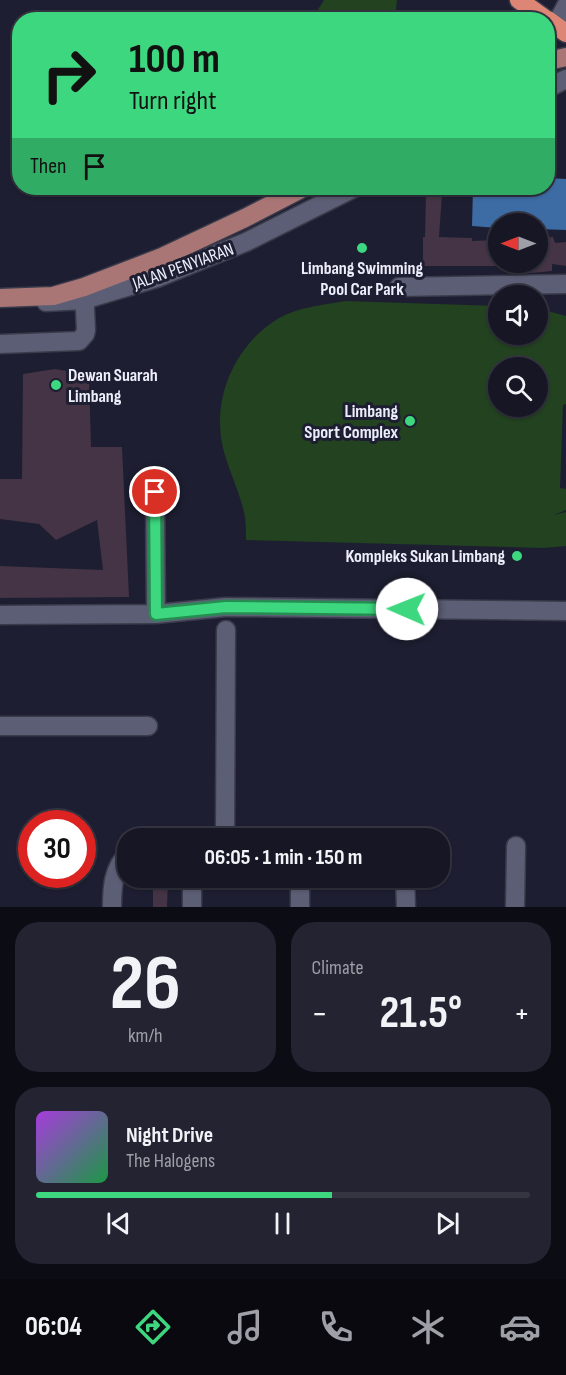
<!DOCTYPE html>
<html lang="en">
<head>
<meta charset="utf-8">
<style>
	body { margin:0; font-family:"Sofia Sans Condensed",sans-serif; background:#232332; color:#f1f3f6; height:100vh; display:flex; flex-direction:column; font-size:22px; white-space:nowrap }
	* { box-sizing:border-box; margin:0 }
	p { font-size:20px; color:#9e9fa7 }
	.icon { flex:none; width:33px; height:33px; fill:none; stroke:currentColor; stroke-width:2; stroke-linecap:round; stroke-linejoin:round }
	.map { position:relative; height:907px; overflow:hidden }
	.side { display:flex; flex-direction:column; gap:15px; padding:15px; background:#0c0c14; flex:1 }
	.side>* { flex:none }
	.guide { position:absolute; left:12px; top:12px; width:543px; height:183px; border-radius:24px; box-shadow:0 2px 4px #0004,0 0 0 2px #353542; background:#3cd77e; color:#111; overflow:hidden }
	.needle { width:39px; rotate:270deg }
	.buttons { position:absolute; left:488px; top:213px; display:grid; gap:12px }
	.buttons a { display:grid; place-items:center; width:60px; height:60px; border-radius:50%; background:#161625; box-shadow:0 2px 4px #0004,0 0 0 2px #353542; font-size:30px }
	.speed { position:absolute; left:18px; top:810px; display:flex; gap:12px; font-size:30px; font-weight:700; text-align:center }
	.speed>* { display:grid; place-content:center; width:78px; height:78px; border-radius:50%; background:#161625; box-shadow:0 2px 4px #0004,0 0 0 2px #353542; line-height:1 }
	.speed .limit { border:9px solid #d22; background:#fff; color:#111 }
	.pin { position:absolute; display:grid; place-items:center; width:51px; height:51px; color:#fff; margin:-26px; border:3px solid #fff; border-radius:50%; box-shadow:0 2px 6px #0007 }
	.me { position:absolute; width:66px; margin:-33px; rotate:271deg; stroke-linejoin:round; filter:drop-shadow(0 0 4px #0008) }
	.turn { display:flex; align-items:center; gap:21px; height:126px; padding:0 18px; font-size:27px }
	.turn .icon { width:78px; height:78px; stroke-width:2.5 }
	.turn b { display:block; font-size:42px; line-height:51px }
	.then { display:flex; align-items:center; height:57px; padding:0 18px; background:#0003; gap:12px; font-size:22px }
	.big { font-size:45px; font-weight:700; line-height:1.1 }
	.side .tile { flex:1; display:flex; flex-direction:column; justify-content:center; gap:9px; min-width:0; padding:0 21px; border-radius:24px; background:#232332 }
	.side .dial { align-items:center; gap:0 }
	.dial b { font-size:78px; line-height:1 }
	.song { display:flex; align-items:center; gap:18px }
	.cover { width:72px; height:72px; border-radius:9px; background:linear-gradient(135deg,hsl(280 70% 55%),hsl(140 70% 35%)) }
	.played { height:6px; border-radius:3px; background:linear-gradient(90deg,#3cd77e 60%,#353542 60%) }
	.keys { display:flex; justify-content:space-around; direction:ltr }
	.heat { display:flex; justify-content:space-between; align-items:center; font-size:33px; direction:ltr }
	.side .tiles { flex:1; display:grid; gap:15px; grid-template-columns:1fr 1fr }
	.tile:last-child { grid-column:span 2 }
	.trip { position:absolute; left:117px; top:828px; width:333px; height:60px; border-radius:24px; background:#161625; box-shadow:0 2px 4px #0004,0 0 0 2px #353542; font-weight:700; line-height:60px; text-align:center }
	.tabs { display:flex; height:96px; justify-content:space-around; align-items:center; background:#09090f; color:#9e9fa7 }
	.tabs .icon { width:42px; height:42px }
	.tabs .on { color:#3cd77e }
	.tabs b { font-size:27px; color:#f1f3f6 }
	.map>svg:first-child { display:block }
	.green { fill:#224220; fill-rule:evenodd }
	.water { fill:#3d6ba3 }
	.building { fill:#443445 }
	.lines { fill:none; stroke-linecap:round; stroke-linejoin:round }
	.minor-casing { stroke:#3a3b4a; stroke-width:21 }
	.major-casing { stroke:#3a3b4a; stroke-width:21 }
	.highway-casing { stroke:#3a3b4a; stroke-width:21 }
	.minor { stroke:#5b5e74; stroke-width:18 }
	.major { stroke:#a97675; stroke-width:18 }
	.highway { stroke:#dd8676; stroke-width:18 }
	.route-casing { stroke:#278c52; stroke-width:15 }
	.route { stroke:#3cd77e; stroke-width:10 }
	.poi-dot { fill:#3cd77e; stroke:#1d1e31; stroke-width:2 }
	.labels { text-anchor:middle; stroke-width:6; stroke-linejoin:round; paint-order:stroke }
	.street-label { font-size:18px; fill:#edeefc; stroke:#1d1e31 }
	.poi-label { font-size:18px; font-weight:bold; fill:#edeefc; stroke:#1d1e31; text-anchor:end }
</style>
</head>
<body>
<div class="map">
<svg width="566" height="907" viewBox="0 0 566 907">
	<rect width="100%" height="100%" fill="#1d1e31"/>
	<path class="green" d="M324 0H397L395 19H312Z
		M345 301 498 306V334H537V308L566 316V404L563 405 560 488 566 489V510L554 515 566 512V546L543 548 246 540C246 533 246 525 245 517 241 495 230 474 224 452 210 401 234 345 279 318 299 307 323 305 345 301ZM498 368H537V406H498Z"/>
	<path class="water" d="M548 178 566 179V230L537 229V224H498V228L472 226 473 188H548Z"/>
	<path class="building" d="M426 192 442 194 439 237 472 238V241L498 240V266H423V237H425Z
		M553 237 555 243 566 242V266L552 264V271L522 274 521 262H537V238Z
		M55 369 89 375 91 447H122L129 597 0 598V566L103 570 97 520 56 540 39 524 0 519V479H22L23 374Z
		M153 878H168L167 907H153Z"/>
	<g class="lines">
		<g class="minor-casing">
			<path id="minor" d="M556 25 566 6
				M548 88 566 79
				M399 287 566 284
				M46 302 84 300 157 278 246 242 354 188
				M0 344 79 341 85 334 86 330 84 289
				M155 492 156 614
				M0 615 156 614 226 607 566 611
				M0 726H148
				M225 838 226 630
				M192 878V907
				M405 878 406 907
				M112 907C112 888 113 868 128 854
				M300 907V878
				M515 907 516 846"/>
		</g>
		<g class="major-casing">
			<path id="major" d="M548 61 566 57
				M0 298 53 296 84 287 162 257 245 218 303 188"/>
		</g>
		<g class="highway-casing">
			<path id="highway" d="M519 0 547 20
				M548 20 566 33"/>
		</g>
		<use href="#minor" class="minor"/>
		<use href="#major" class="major"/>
		<use href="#highway" class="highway"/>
	</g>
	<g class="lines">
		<g class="route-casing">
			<path id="route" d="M155 492 156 614 226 607 407 609"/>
		</g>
		<use href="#route" class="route"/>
	</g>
	<g class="poi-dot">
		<circle cx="362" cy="248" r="6"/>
		<circle cx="56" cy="385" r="6"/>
		<circle cx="410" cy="421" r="6"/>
		<circle cx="517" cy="556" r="6"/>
	</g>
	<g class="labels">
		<g class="street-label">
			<text transform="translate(183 266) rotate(-20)" y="6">JALAN PENYIARAN</text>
		</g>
		<g class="poi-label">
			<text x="362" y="274" text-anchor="middle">Limbang Swimming<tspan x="362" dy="21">Pool Car Park</tspan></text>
			<text x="68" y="381" text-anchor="start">Dewan Suarah<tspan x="68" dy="21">Limbang</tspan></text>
			<text x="398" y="417">Limbang<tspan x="398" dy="21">Sport Complex</tspan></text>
			<text x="505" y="562">Kompleks Sukan Limbang</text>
		</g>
	</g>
</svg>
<div class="buttons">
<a><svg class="needle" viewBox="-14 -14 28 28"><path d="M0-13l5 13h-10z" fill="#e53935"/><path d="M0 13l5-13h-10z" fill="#9e9fa7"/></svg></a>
<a><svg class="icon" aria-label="sound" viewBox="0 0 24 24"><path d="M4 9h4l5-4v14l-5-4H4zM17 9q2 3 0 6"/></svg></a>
<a><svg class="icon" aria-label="search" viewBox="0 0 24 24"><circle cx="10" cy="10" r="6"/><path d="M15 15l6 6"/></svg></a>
</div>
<div class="speed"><div class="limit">30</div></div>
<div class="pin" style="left:155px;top:492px;background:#d93025"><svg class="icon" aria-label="arrive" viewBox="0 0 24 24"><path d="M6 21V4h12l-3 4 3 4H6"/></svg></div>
<svg class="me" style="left:407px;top:609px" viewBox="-20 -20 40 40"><circle r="19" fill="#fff"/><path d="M0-13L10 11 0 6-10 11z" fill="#3cd77e"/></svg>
<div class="trip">06:05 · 1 min · 150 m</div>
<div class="guide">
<div class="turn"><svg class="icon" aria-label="right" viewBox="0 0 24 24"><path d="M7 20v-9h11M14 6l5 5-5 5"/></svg><div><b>100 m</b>Turn right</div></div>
<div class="then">Then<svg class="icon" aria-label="arrive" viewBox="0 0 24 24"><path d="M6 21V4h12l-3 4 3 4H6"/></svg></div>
</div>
</div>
<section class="side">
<div class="tiles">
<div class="tile dial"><b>26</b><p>km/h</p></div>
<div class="tile"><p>Climate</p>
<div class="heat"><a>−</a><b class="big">21.5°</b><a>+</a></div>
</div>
<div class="tile">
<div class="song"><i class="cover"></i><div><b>Night Drive</b><p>The Halogens</p></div></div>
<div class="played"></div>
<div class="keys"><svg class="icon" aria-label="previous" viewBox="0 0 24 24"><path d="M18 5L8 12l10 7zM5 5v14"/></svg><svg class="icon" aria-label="pause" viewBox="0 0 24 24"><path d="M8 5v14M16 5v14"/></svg><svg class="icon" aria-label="next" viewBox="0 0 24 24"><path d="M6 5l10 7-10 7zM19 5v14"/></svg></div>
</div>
</div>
</section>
<nav class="tabs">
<b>06:04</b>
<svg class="icon on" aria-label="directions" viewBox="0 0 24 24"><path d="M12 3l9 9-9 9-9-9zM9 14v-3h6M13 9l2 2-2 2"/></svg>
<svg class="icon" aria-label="music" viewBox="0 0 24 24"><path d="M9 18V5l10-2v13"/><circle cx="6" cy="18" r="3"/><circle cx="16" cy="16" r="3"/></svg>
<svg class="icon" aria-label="phone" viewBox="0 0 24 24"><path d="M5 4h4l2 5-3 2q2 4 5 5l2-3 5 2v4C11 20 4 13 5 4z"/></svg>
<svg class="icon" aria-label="climate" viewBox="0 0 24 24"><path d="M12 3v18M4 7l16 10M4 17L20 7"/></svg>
<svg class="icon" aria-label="car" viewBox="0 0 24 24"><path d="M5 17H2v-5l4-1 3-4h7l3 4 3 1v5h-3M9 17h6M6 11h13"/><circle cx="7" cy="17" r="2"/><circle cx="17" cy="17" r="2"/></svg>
</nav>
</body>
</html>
